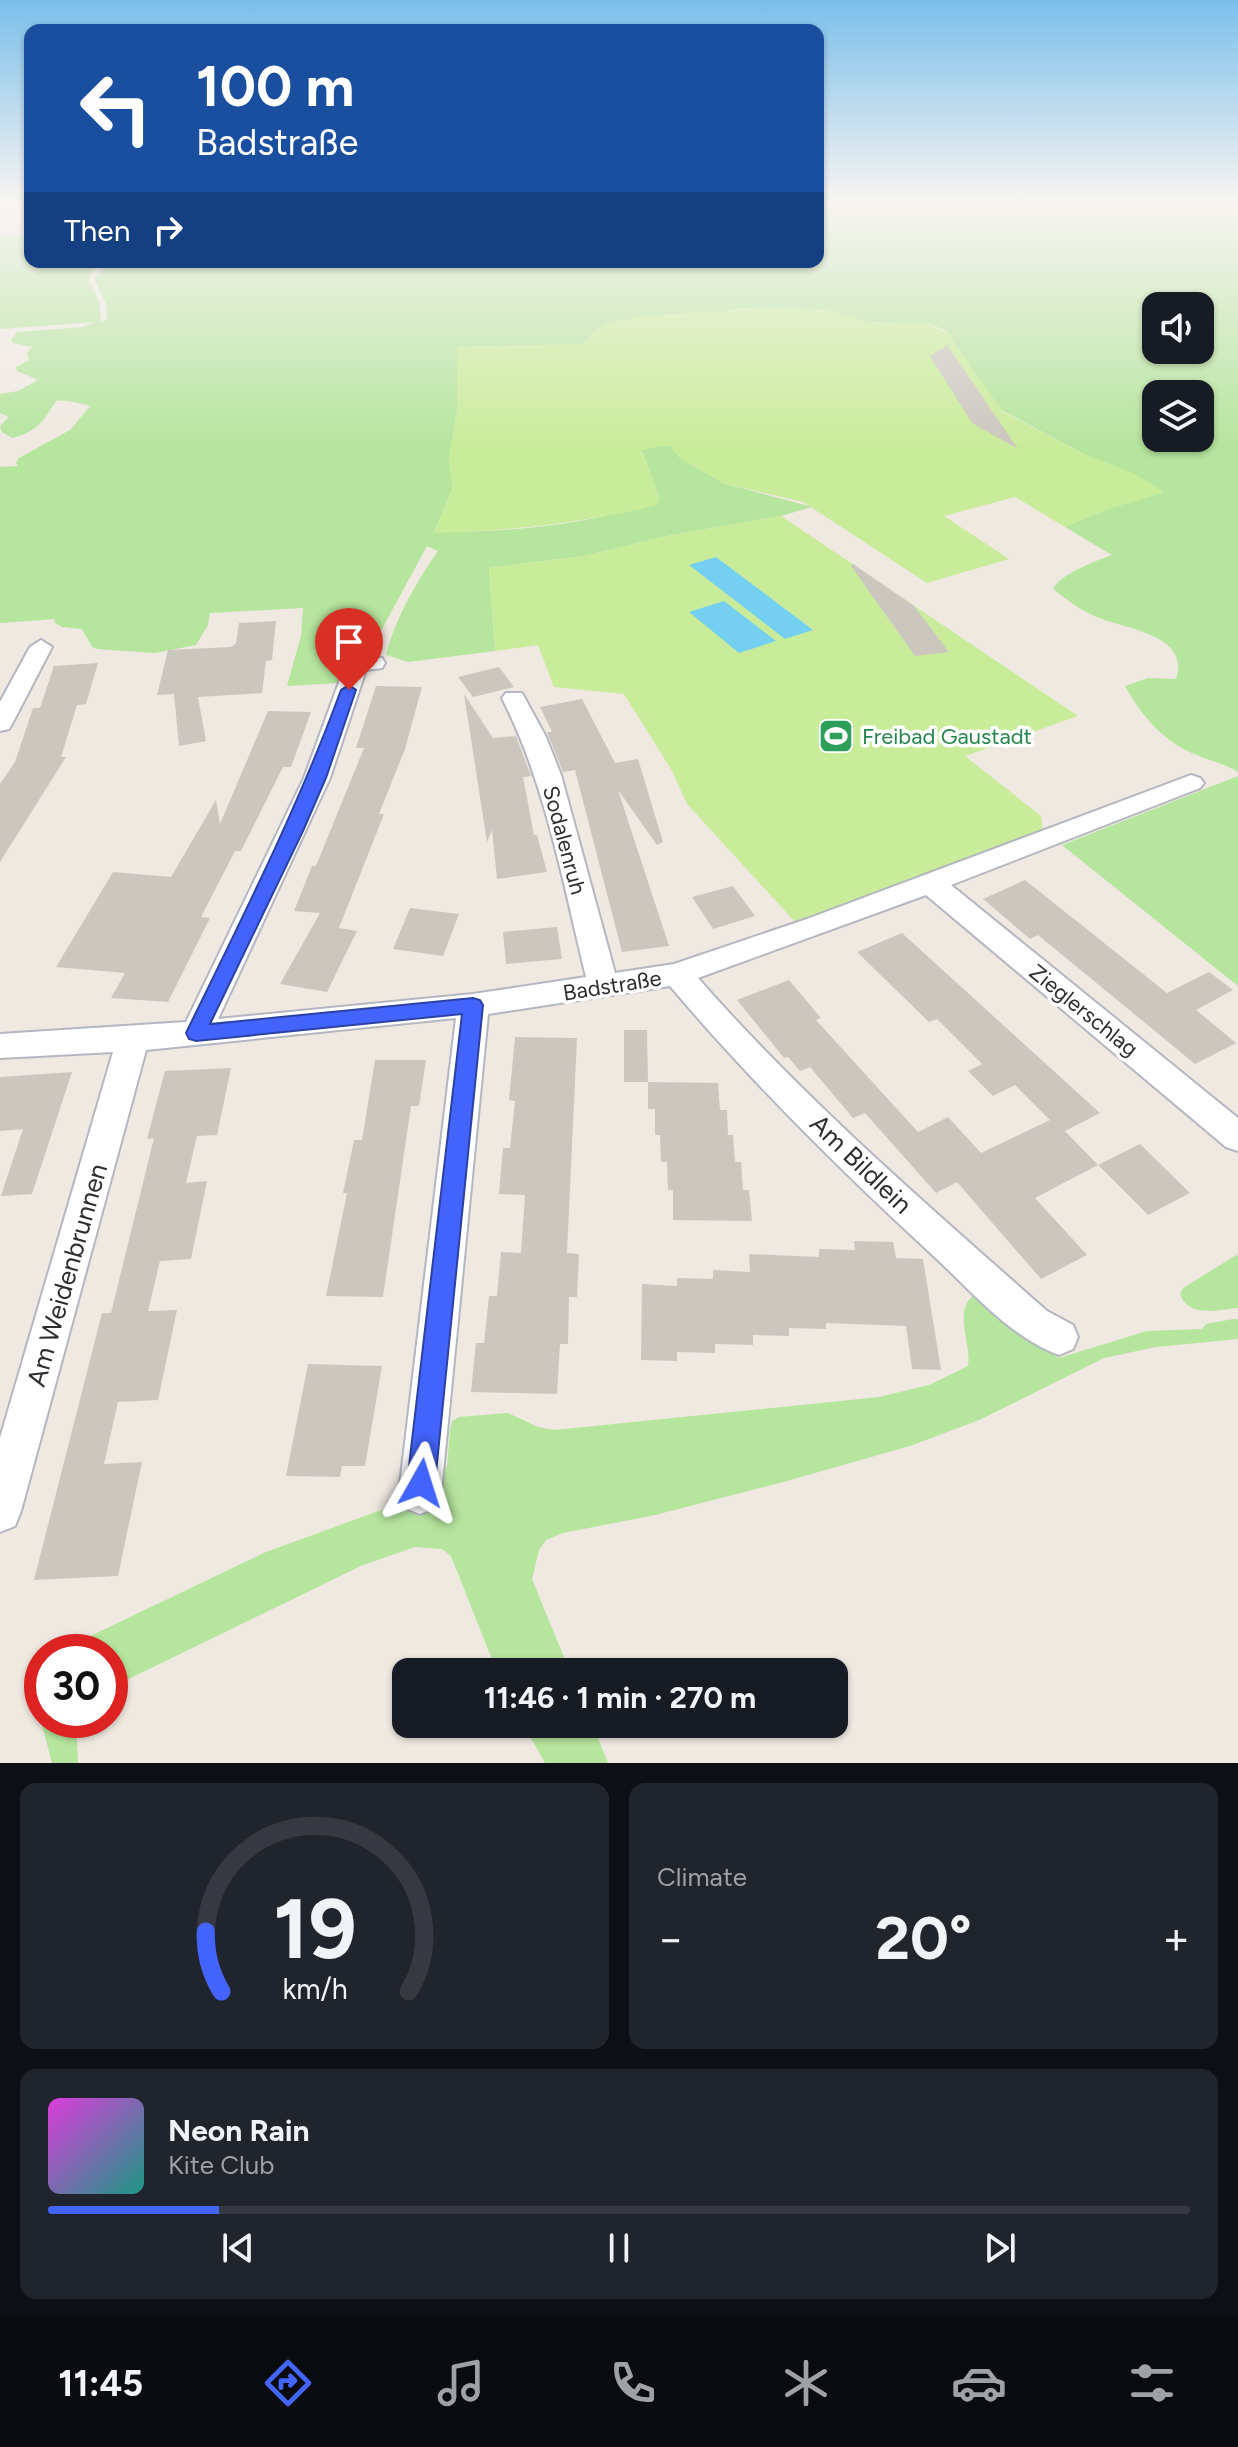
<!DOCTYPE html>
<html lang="en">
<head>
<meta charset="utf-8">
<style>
	body { margin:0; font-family:Figtree,sans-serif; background:#20242c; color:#f1f3f6; height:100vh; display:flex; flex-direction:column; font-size:30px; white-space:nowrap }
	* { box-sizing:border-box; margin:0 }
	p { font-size:26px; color:#9ea1a6 }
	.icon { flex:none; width:44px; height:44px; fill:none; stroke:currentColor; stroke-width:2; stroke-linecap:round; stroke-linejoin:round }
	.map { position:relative; height:1763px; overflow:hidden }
	.details { display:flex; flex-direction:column; gap:20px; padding:20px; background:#0d0f14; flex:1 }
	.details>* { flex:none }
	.top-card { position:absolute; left:24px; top:24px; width:800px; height:244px; border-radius:16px; box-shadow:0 2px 6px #0004; background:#1a4fa0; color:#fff; overflow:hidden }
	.buttons { position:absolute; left:1142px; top:292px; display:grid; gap:16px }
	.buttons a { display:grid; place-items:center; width:72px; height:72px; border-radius:16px; background:#171b24; box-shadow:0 2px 6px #0004; font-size:40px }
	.speed { position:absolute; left:24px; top:1634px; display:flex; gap:16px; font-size:40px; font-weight:700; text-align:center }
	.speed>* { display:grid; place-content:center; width:104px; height:104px; border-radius:50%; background:#171b24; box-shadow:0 2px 6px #0004; line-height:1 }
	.speed .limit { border:12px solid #d22; background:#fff; color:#111 }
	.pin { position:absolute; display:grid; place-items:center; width:68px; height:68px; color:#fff; margin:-82px -34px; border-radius:50% 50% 50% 0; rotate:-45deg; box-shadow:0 0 8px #0007 }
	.pin .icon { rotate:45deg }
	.me { position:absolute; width:88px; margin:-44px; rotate:6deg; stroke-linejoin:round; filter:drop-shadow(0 0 6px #0008) }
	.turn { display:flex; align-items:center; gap:28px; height:168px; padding:0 40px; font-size:36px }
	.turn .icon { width:104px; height:104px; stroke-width:2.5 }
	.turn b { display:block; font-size:56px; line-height:68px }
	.then { display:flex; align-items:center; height:76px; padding:0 40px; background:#0003; gap:16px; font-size:30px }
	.big { font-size:60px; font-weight:700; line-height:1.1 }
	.details .card { flex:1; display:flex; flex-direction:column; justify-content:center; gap:12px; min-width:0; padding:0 28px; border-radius:16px; background:#20242c }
	.details .dial { align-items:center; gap:0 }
	.dial svg { height:208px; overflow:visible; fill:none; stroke:#363941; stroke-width:7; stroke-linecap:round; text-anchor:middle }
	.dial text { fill:#f1f3f6; stroke:none }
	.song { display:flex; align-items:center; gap:24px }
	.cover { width:96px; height:96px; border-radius:12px; background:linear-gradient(135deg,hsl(300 70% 55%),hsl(170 70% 35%)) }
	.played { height:8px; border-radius:4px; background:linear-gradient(90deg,#4264fb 15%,#363941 15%) }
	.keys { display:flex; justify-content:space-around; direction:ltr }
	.heat { display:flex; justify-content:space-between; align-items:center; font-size:44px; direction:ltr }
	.details .tiles { flex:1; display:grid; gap:20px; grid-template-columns:1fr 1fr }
	.card:last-child { grid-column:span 2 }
	.trip { position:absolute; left:392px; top:1658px; width:456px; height:80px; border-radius:16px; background:#171b24; box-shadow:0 2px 6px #0004; font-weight:700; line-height:80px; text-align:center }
	.tab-bar { display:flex; height:128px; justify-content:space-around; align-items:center; background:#090b0e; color:#9ea1a6 }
	.tab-bar .icon { width:56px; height:56px }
	.tab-bar .current { color:#4264fb }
	.tab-bar b { font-size:36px; color:#f1f3f6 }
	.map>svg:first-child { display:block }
	.green { fill:#b6e59e; fill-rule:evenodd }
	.pitch { fill:#c9ec9a }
	.water { fill:#75cff0 }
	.building { fill:#cbc7bf }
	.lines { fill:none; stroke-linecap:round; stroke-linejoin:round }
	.street-casing { stroke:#b4b7c1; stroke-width:4 }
	.street { fill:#fff; fill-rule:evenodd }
	.route { fill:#4264fb; stroke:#2b41a3; stroke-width:2 }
	.labels { text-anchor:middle; stroke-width:7; stroke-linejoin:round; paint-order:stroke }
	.leisure-label { font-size:22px; fill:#27864d; stroke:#fff; text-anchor:start }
	.street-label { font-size:22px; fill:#2e2e2e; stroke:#fff }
	.near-street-label { font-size:26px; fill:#2e2e2e; stroke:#fff }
</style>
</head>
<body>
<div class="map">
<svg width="1238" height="1763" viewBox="0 0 1238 1763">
	<rect width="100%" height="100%" fill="#efe9e1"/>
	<path class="green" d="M818 199H1238V772C1225 764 1211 761 1197 755 1163 742 1142 716 1125 686L1148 678 1176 679C1191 636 1128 629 1102 619 1084 613 1067 600 1053 589 1060 574 1096 561 1112 555L1065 527 1100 512 1086 455 999 409 946 331 930 324 866 322 825 310 744 309 613 321 592 333 584 344 457 347V412L449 458 453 488 434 532C509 532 591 526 660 499L641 449 670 445 680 458 723 483 812 507 781 516 667 536 584 556 489 568 495 651 408 662 386 655C395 619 417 581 438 551L427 546 369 653 348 655 340 683 287 686 301 636 303 608 210 613 208 625 196 645 155 653 97 649 92 647 82 629 62 627 54 622 55 619 0 623V467L18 466 16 463 19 458 70 430 90 406C83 404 63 399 56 401 43 421 39 431 12 438L2 432 0 426 9 417 0 413V394L18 391 38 380 17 371 16 367 29 360 27 353 32 347 13 343 11 340 17 332 83 327 96 322 0 329V235H30V262H105L93 271 89 281 100 304 101 322 107 319 106 304 94 278 111 262H818ZM1156 306H1200V350H1156ZM1156 394H1200V438H1156Z
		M1238 776V986L1062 845Z
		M1238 1254V1308C1217 1310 1189 1318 1180 1294L1183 1288Z
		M979 1292 1048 1343 1059 1358 1147 1331 1202 1329 1206 1324 1233 1319H1238V1339L1156 1347 1104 1358 979 1420 910 1446 787 1481 655 1515 563 1533 546 1540 539 1550 532 1579 570 1672H497L451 1556 442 1549 415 1547 363 1565 110 1688V1652H57L266 1552 384 1509 398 1491 438 1475 447 1466 450 1431 452 1421 459 1417 508 1413 538 1427 555 1430 879 1397 929 1385 968 1366C972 1342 950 1306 979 1292Z
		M42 1662V1720H76L78 1763H52C47 1738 25 1684 42 1662Z
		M523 1724H592L608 1763H545Z"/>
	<path class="pitch" d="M778 308 829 311 875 323H927L947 333 1003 412 1086 455 1133 473 1164 492 1100 512 1065 527 1015 497 944 516 1009 559 927 583 803 502 723 483 680 458 670 445 641 450 660 499 657 505C585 523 508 531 434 533L453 488 449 458 457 412V347L584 344 592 333 613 321 667 314Z
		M781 516 1078 716 965 756 1041 816 1043 832 796 923 687 804 672 771 624 694 554 687 538 645 495 651 489 568 584 556 667 536Z"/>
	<path class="water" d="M716 557 813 630 785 639 689 565Z
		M724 601 776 641 739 653 689 612Z"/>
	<path class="building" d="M947 345 1018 449 972 423 930 356Z
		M853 564 914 606 949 652 915 656 851 566Z
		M276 621 272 660 266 661 262 693 198 697 206 741 179 746 174 694 157 695 168 650 231 647 236 643 239 623Z
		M98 663 86 704 77 705 61 757H66L0 862V784L15 762 33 708H40L54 666Z
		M499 667 514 687 473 697 458 677Z
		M376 686 422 687 405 749 379 814H384L339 928 357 931 327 992 280 984 320 913 294 911 312 866H316L364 748H356Z
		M464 694 493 738 516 736 531 776 523 777 534 835H537L547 872 497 879 492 830 487 842Z
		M582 699 615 763 638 759 663 842 657 845 618 790 669 946 622 952 575 770 563 772 547 732H552L540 707Z
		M268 711 311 712 291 767H283L241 851H235L201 917 210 918 168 1002 111 998 125 973 56 967 113 872 171 877 216 800 220 824Z
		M1025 880 1167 993 1209 972 1233 990 1196 1010 1236 1043 1195 1064 1038 935 1030 939 983 899Z
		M733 886 755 916 713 929 692 897Z
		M410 908 459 914 443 956 393 949Z
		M557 927 562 959 506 964 503 932Z
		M902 933 1100 1113 1065 1131 1098 1165 1035 1198 1087 1255 1041 1279 957 1182 936 1193 865 1113 853 1118 810 1067 800 1071 788 1057 784 1058 737 1000 789 980 821 1018 816 1020 918 1132 948 1117 981 1153 1050 1120 1015 1085 993 1096 968 1071 982 1064 937 1019 929 1022 857 952Z
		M624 1030H647L648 1082H624Z
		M515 1037 577 1038 567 1253 579 1254 577 1297H569L568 1344H560L557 1394 471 1392 476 1343H484L489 1296H497L501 1252 521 1253 525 1195 499 1194 503 1148H510L515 1101 509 1100Z
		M375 1060H426L419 1106H411L383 1297 326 1296 347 1193H343L354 1140H362Z
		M231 1068 217 1135 197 1136 186 1183 207 1181 191 1259 160 1261 148 1311 177 1310 158 1400 118 1402 104 1464 142 1462 118 1576 34 1580 102 1313H111L154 1138 147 1139 165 1071Z
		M72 1072 32 1194 1 1196 23 1129 0 1131V1077Z
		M648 1082 718 1083 720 1110H727L728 1135H733L735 1162H741L743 1190H749L752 1221 673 1220V1190H668L667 1162H661L660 1135H655V1109H648Z
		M1140 1144 1190 1193 1148 1215 1098 1165Z
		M854 1241 893 1242 896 1258 923 1259 941 1370 912 1369 906 1326 826 1323V1329L789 1328V1336L753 1335V1345L715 1344V1353L677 1352V1361L641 1360 642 1284 677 1286V1278L713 1279V1270L750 1272 749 1254 819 1257V1249L855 1250Z
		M308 1364 382 1366 365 1466H342L340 1477 286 1476Z"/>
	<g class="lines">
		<g class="street-casing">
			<path id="street" d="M41 640 52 647 12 724 9 729 0 731V702L30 647Z
				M357 656 382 658 385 663 382 668 366 670 330 778 218 1019 473 994 586 977C563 883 546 785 502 698L506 693H522L546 737 561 775 615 973 674 964 807 919 1191 775 1200 778 1204 783 1200 788 951 885 1238 1118V1151L1226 1147 926 895 698 978C804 1099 926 1204 1047 1311L1073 1325 1078 1337 1073 1349 1059 1355C1011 1337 976 1296 939 1261 844 1174 753 1084 670 986L488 1014 441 1493 435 1508 420 1514 405 1508 399 1493 456 1018 146 1050 21 1511 15 1526 0 1532V1438L113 1052 0 1058V1034L186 1022 304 778 346 663 349 658Z"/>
		</g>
		<use href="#street" class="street"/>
	</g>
	<linearGradient id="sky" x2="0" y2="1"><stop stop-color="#7abfeb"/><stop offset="0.45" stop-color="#f8f5f2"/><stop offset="1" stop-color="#f8f5f2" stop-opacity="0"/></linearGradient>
	<rect width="1238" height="446" fill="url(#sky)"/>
	<path class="route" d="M349 685 356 690 326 778 303 831 210 1024 473 998 480 1000 483 1005 435 1483 431 1493 421 1497 411 1493 407 1483 462 1014 196 1041 189 1039 186 1033C242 918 297 810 341 690Z"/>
	<defs>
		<g id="stadium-square" transform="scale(1.8)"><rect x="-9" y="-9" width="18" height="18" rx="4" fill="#2e9e5b" stroke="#fff"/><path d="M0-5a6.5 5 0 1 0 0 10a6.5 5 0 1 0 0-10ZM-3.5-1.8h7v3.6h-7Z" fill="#fff"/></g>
	</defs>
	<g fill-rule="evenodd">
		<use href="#stadium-square" x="836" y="736"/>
	</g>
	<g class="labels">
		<g class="leisure-label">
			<text x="862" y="744">Freibad Gaustadt</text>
		</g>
		<g class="street-label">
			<text transform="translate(565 840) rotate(75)" y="8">Sodalenruh</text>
			<text transform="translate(612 985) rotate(-9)" y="8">Badstraße</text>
			<text transform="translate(1084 1010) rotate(39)" y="8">Zieglerschlag</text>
		</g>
		<g class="near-street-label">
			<text transform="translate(861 1164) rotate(44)" y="9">Am Bildlein</text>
			<text transform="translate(67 1275) rotate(-74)" y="9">Am Weidenbrunnen</text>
		</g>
	</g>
</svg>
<div class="buttons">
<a><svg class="icon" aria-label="sound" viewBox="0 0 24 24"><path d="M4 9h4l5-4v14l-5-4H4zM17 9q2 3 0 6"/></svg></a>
<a><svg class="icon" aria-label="layers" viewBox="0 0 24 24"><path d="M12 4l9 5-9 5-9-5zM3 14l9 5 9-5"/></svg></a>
</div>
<div class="speed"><div class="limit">30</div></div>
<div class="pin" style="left:349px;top:690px;background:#d93025"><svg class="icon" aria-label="arrive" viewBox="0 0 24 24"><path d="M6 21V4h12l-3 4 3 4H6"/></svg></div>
<svg class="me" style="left:421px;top:1483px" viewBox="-20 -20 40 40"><path d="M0-17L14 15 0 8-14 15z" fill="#4264fb" stroke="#fff" stroke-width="4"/></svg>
<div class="trip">11:46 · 1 min · 270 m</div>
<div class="top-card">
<div class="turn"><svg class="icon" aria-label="left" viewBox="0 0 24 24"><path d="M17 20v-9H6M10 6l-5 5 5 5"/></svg><div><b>100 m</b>Badstraße</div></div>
<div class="then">Then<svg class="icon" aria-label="right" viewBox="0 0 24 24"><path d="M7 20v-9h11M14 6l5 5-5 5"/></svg></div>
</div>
</div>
<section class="details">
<div class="tiles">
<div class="card dial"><svg viewBox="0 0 100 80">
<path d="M14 69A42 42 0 1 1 86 69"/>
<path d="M14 69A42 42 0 0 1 8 46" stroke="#4264fb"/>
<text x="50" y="56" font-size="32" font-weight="700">19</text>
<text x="50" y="72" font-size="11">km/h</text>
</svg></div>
<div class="card"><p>Climate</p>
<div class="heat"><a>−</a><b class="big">20°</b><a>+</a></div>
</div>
<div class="card">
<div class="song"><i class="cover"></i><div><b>Neon Rain</b><p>Kite Club</p></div></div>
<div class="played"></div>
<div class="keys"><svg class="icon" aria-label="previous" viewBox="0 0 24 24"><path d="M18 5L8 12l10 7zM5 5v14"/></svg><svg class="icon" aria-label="pause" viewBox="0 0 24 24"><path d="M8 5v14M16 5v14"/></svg><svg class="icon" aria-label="next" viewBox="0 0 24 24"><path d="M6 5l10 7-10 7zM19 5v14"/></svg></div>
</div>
</div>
</section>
<nav class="tab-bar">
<b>11:45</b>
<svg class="icon current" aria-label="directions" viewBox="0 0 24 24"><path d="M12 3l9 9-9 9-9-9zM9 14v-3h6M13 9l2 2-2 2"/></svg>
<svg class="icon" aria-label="music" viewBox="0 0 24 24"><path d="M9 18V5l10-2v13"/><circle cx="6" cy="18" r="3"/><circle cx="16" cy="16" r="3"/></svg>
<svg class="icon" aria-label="phone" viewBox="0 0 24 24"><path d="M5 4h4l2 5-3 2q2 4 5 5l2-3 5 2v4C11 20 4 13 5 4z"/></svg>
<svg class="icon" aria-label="climate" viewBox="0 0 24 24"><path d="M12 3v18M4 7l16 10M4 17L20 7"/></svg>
<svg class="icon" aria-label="car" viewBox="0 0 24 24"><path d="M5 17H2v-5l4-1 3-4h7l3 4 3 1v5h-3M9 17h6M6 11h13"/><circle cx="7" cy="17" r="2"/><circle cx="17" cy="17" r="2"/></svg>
<svg class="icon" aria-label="filters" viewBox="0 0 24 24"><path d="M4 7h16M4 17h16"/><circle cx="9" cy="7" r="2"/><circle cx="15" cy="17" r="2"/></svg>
</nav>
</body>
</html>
